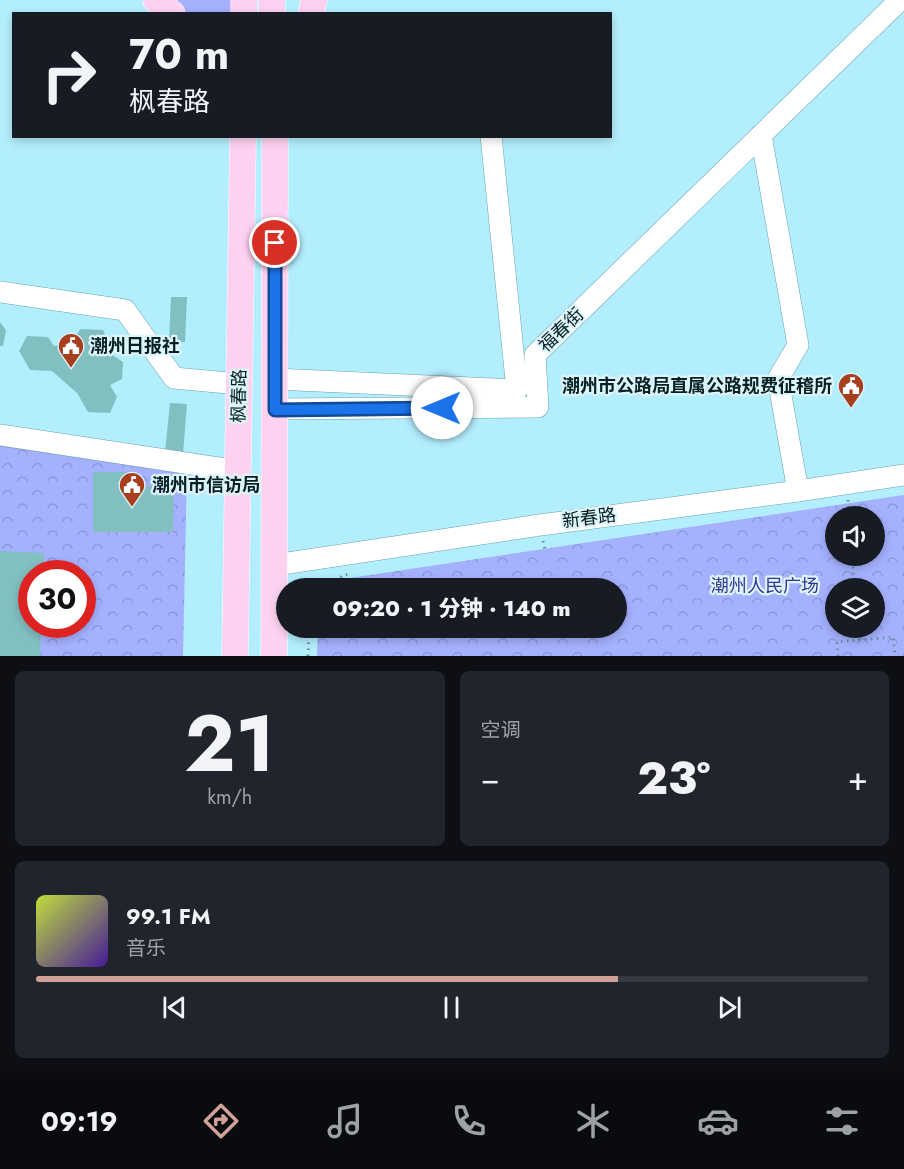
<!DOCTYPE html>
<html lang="zh">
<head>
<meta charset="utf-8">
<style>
	body { margin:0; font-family:Jost,"Noto Sans SC",sans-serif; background:#20242c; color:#f1f3f6; height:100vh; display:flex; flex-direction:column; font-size:22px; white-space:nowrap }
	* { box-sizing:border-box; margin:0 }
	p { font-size:20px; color:#9ea1a6 }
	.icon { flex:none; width:33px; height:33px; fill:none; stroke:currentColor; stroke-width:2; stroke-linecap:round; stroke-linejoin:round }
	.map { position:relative; height:656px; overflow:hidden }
	.details { display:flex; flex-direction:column; gap:15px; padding:15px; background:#0d0f14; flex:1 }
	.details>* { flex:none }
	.top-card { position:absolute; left:12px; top:12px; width:600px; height:126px; border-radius:0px; box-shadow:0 3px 9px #0003; background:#171b24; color:#f1f3f6; overflow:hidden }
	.buttons { position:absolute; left:825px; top:506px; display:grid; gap:12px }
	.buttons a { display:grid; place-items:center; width:60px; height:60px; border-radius:50%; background:#171b24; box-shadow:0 3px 9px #0003; font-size:30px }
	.speed { position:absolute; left:18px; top:560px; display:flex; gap:12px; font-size:30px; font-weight:700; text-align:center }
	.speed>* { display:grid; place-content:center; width:78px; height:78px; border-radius:50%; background:#171b24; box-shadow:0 3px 9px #0003; line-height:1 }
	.speed .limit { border:9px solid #d22; background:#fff; color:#111 }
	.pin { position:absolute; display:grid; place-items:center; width:51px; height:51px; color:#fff; margin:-26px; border:3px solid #fff; border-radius:50%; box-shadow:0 2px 6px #0007 }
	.me { position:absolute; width:66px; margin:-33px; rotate:270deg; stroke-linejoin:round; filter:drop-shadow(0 0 4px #0008) }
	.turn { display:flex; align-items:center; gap:21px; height:126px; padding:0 18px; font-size:27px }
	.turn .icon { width:78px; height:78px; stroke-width:2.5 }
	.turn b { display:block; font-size:42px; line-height:51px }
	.big { font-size:45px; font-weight:800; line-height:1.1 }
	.details .tile { flex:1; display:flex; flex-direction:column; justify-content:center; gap:9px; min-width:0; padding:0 21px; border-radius:9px; background:#20242c }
	.details .dial { align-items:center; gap:0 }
	.dial b { font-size:78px; line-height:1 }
	.song { display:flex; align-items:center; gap:18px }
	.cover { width:72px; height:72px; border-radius:9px; background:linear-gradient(135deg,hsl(70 70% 55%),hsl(260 70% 35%)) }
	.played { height:6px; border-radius:3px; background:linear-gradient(90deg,#d0a295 70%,#363941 70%) }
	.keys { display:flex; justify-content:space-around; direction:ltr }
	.heat { display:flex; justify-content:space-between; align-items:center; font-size:33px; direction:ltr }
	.details .tiles { flex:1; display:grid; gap:15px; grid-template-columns:1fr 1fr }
	.tile:last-child { grid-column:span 2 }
	.trip { position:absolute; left:276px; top:578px; width:351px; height:60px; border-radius:30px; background:#171b24; box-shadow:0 3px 9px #0003; font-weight:800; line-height:60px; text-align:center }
	.dock { display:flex; height:96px; justify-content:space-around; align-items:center; background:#090b0e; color:#9ea1a6 }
	.dock .icon { width:42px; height:42px }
	.dock .current { color:#d0a295 }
	.dock b { font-size:27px; color:#f1f3f6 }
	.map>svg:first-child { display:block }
	.grass { fill:#a5b1ff }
	.park { fill:url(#park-crowns); fill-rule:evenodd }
	.building { fill:#81bfc0 }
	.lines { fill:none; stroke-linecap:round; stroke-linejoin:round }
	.minor-casing { stroke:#6aa3b2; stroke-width:22 }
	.major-casing { stroke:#fff; stroke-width:27 }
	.path { stroke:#67929d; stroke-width:3; stroke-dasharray:1.5 4.5; stroke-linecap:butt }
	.minor { stroke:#fff; stroke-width:21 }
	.major { stroke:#fdd2f1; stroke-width:26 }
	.route-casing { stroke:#114b97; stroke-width:15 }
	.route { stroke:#1a73e8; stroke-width:10 }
	.labels { text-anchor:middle; stroke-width:4.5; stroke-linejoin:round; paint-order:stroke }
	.street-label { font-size:18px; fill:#081f25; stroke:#def4fb }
	.poi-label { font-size:18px; font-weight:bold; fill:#081f25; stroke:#def4fb; text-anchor:start }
	.park-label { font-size:18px; fill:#363594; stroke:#def4fb }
</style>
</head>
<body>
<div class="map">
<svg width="904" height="656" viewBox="0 0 904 656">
	<defs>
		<pattern id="park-crowns" width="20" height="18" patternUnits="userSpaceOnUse" patternTransform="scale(1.5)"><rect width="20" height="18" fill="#a5b1ff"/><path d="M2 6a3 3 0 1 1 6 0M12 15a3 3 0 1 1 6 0" fill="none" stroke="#8d98da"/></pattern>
	</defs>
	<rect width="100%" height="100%" fill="#b3eefe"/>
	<path class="grass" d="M172 0H234V13H187Z"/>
	<path class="park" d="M0 443 187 470 183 656H0ZM32 573H82V624H32Z
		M904 495V656H317L318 627H616V588H332L350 578ZM836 516H874V555H836ZM836 588H874V627H836Z"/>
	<path class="building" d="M171 297H187L185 342 169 341Z
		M0 322 6 330 3 346H0Z
		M81 329 103 330 110 346 106 351 123 362 122 379 110 385 117 397 110 413 88 412 77 393 52 371 30 370 19 351 27 336 48 337 54 346 70 342Z
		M170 403 187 404 183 454 165 452Z
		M93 472H132V486H174L173 532H93Z
		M0 551 44 553 43 573H32V624H41L40 656H0Z"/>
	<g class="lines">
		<g class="minor-casing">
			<path id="minor" d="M761 135 798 345 778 379 798 491
				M0 292 125 310 174 378 239 384
				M275 379 517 390 491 136
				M275 409 538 407 535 355 900 0
				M0 435 238 471
				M275 565 540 525 798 491 904 475"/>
		</g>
		<g class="major-casing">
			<path id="major" d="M156 0 172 14
				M272 0V14
				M244 14V0
				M311 14 314 0
				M235 656 243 136
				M274 656 275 136"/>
		</g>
		<path class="path" d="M848 500 849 516
			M543 541 545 549
			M852 555 855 588
			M326 588 344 575 351 574
			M858 627 859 640
			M308 656 309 627
			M838 656 837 642 893 637 895 656"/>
		<use href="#minor" class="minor"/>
		<use href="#major" class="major"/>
	</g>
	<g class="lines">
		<g class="route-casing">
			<path id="route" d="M275 243V410L442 408"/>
		</g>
		<use href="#route" class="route"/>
	</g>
	<defs>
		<g id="civic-pin" transform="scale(1.35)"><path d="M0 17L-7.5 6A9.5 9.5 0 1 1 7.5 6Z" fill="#a73f1f" stroke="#def4fb"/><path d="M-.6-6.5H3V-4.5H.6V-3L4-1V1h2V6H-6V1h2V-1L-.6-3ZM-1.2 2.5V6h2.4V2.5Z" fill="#fff"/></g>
	</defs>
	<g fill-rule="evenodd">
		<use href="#civic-pin" x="71" y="346"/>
		<use href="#civic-pin" x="851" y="386"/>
		<use href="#civic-pin" x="132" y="485"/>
	</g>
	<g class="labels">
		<g class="street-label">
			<text transform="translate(561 330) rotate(-44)" y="6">福春街</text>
			<text transform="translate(239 396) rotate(-89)" y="6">枫春路</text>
			<text transform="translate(589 518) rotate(-7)" y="6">新春路</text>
		</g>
		<g class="poi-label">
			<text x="90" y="352">潮州日报社</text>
			<text x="832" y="392" text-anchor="end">潮州市公路局直属公路规费征稽所</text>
			<text x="152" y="491">潮州市信访局</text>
		</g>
		<g class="park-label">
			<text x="765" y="592">潮州人民广场</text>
		</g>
	</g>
</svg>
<div class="buttons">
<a><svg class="icon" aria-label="sound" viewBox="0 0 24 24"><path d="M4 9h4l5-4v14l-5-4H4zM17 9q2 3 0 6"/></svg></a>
<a><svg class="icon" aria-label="layers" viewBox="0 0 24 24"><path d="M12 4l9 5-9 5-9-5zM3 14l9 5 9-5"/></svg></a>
</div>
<div class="speed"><div class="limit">30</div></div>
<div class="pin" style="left:275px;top:243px;background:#d93025"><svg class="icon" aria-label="arrive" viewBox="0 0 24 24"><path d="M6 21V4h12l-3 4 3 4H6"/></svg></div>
<svg class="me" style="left:442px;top:408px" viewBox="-20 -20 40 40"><circle r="19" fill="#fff"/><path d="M0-13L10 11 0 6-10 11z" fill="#1a73e8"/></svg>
<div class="trip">09:20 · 1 分钟 · 140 m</div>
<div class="top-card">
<div class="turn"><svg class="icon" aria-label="right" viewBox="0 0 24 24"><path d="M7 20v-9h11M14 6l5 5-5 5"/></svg><div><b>70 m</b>枫春路</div></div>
</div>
</div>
<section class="details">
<div class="tiles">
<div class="tile dial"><b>21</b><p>km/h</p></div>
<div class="tile"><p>空调</p>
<div class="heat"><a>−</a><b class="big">23°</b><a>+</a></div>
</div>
<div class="tile">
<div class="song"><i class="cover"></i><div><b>99.1 FM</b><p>音乐</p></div></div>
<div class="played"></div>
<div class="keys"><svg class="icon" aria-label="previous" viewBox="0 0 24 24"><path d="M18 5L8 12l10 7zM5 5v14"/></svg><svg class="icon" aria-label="pause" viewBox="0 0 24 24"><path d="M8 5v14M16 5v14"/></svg><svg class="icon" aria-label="next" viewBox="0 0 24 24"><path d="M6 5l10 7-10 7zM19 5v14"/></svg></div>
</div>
</div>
</section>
<nav class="dock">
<b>09:19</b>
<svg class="icon current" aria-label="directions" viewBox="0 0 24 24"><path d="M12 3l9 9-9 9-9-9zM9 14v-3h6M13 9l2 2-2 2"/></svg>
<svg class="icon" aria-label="music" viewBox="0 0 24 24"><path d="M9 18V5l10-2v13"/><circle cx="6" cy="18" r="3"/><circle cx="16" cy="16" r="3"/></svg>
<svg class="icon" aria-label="phone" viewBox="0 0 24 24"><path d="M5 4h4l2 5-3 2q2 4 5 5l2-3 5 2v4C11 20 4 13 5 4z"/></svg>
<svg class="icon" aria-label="climate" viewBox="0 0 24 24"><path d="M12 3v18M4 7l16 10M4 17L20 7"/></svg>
<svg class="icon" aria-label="car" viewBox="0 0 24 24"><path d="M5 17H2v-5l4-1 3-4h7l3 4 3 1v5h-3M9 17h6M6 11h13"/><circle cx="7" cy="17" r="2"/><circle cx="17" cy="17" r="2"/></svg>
<svg class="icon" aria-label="filters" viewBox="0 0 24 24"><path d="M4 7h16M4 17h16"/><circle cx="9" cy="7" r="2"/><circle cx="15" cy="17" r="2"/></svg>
</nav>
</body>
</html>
